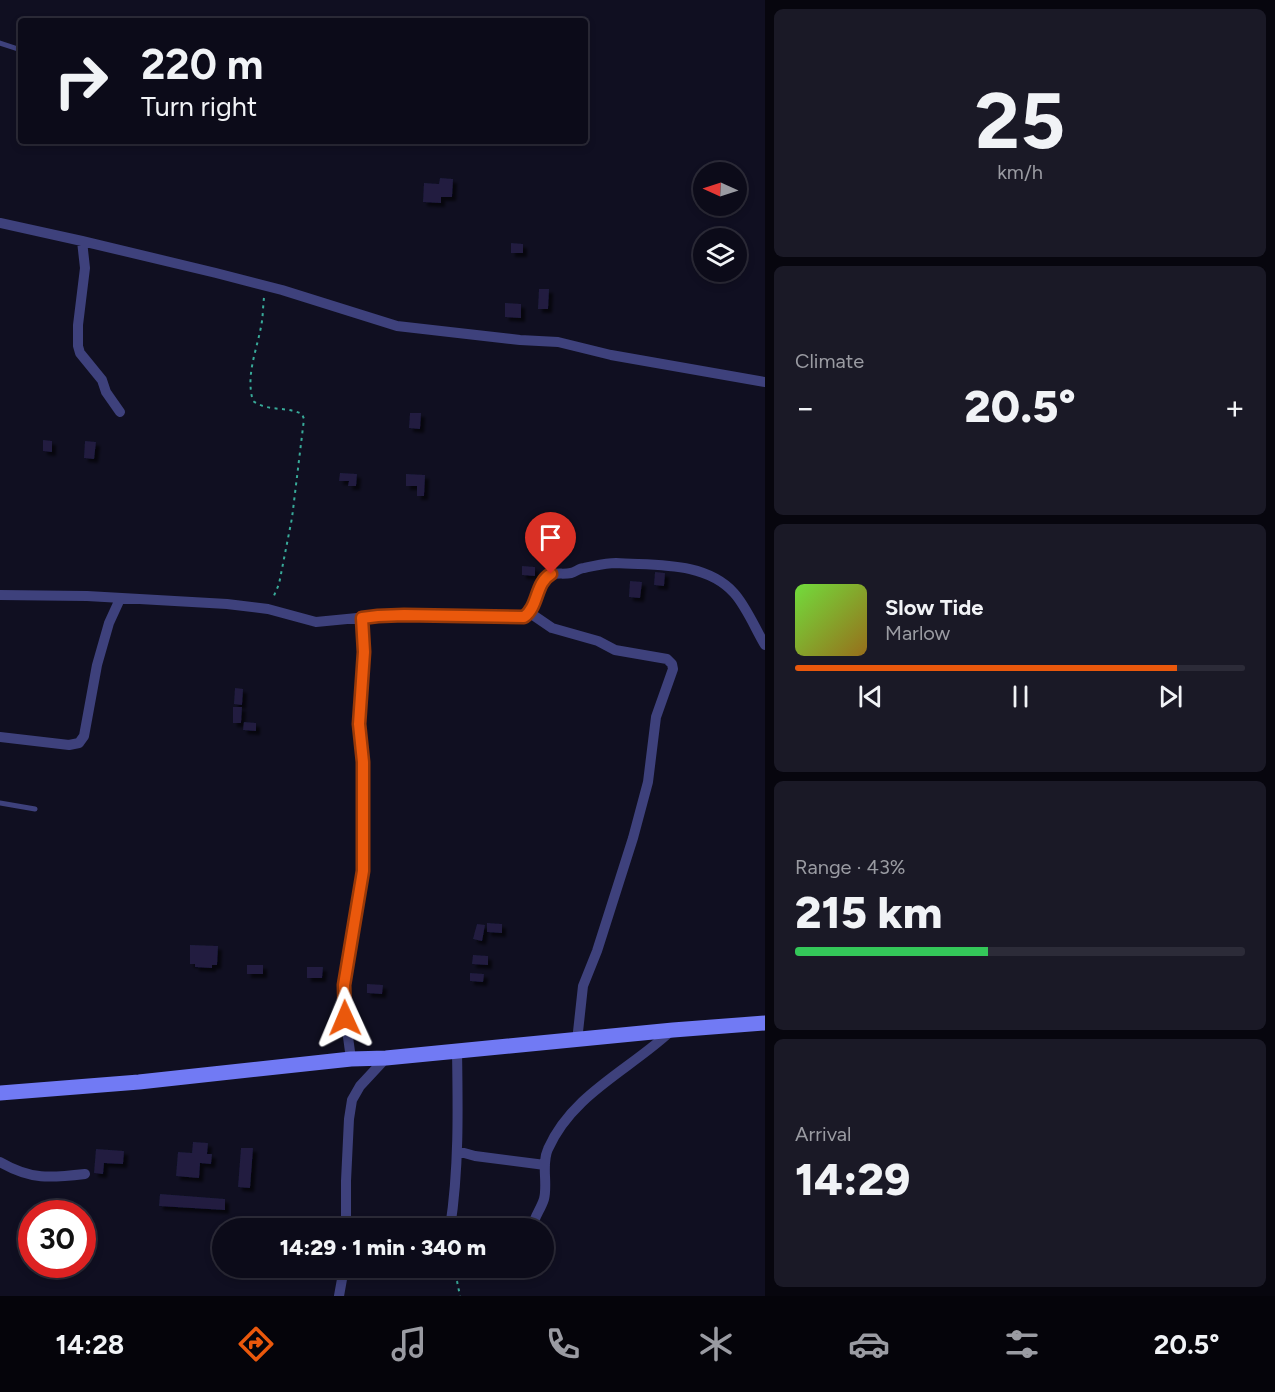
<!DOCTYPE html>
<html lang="en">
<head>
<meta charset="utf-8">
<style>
	body { margin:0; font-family:Figtree,sans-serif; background:#1a1926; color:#f1f3f6; height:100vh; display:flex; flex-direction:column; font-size:22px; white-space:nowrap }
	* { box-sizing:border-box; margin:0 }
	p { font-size:20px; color:#9a9ba2 }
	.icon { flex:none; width:33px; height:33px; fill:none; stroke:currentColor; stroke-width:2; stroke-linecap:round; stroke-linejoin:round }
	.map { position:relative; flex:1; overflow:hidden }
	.side { display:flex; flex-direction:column; gap:9px; padding:9px; background:#07060e; width:510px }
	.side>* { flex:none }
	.banner { position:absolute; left:18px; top:18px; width:570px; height:126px; border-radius:6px; box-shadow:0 3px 9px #0003,0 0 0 2px #2c2b38; background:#0c0b19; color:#f1f3f6; overflow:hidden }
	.needle { width:39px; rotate:273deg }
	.controls { position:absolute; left:693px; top:162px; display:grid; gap:12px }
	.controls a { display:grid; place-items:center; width:54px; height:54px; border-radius:50%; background:#0c0b19; box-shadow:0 3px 9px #0003,0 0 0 2px #2c2b38; font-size:30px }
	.speed { position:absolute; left:18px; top:1200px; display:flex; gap:12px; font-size:30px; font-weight:700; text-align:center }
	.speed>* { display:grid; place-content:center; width:78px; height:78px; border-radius:50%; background:#0c0b19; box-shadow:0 3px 9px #0003,0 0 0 2px #2c2b38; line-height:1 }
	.speed .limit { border:9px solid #d22; background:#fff; color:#111 }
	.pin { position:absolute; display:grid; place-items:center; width:51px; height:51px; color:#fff; margin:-62px -26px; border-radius:50% 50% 50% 0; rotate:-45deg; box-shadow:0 0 6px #0007 }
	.pin .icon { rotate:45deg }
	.me { position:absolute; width:66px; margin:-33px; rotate:359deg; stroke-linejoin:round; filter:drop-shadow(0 0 4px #0008) }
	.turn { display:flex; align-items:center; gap:21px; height:126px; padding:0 24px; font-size:27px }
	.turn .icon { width:78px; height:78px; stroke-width:2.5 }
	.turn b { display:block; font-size:42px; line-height:51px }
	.big { font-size:45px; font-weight:800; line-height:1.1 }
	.side .card { flex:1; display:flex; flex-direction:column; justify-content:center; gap:9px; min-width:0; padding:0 21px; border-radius:9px; background:#1a1926 }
	.side .dial { align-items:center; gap:0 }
	.dial b { font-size:78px; line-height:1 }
	.song { display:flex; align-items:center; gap:18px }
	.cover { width:72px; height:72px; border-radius:9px; background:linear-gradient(135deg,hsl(100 70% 55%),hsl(40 70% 35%)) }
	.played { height:6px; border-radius:3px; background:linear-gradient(90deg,#ea580c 85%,#2c2b38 85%) }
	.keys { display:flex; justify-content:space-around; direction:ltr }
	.heat { display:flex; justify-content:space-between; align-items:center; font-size:33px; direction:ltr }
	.charge { height:9px; border-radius:4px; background:linear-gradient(90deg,#34c759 43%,#2c2b38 0) }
	.trip { position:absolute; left:212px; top:1218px; width:342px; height:60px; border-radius:30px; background:#0c0b19; box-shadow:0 3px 9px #0003,0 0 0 2px #2c2b38; font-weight:800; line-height:60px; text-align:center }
	.dock { display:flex; height:96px; justify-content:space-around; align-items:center; background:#05040a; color:#9a9ba2 }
	.dock .icon { width:42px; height:42px }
	.dock .selected { color:#ea580c }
	.dock b { font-size:27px; color:#f1f3f6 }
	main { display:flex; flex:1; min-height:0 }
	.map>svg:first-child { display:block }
	.building { fill:#201d40; filter:url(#shadow) }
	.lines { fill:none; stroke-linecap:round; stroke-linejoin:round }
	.path { stroke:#38aa99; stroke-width:2; stroke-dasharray:3 4.5; stroke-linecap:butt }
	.service { stroke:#3e417c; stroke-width:5 }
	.minor { stroke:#3e417c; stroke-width:10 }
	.secondary { stroke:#717af4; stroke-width:15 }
	.route-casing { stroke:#983908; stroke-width:15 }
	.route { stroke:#ea580c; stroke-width:10 }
</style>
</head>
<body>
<main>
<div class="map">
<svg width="765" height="1296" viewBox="0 0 765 1296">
	<defs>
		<filter id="shadow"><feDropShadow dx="4" dy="4" stdDeviation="1.5" flood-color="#0009"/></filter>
	</defs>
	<rect width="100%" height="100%" fill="#100f21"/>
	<path class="building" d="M440 178 453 179 452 197H441V203L423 202 424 183 439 184Z
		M511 243 523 244V253H511Z
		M539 289H549L548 309H538Z
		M505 303 521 304V318L505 317Z
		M410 413H421L420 429 409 428Z
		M43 440 52 441V452L43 451Z
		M85 441 96 442 94 459 84 458Z
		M340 473 357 474 356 486H348L349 481H339Z
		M406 474 425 475 424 496H417V486H406Z
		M522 566 535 567V576L522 575Z
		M655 572 665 573 664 586 654 585Z
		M630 581 642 582 640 598 629 597Z
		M235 688 243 689 242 705 234 704Z
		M233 707H242L241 723H233Z
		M244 722 256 723V731L243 730Z
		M487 923 502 924V933L487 932Z
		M477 924 485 925 482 941 473 939Z
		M190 945 218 946 217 965H212V968L195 967V964H190Z
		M473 955 488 956V965L472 964Z
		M247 965H263V974H247Z
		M307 967H323L322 978H307Z
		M470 973 484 974 483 982 470 981Z
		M367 984 383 985 382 994 367 993Z
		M193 1142 208 1143 207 1154H212L211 1164 200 1163 199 1178 176 1176 178 1152 192 1153Z
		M241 1148H253L250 1188 238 1187Z
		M96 1149 124 1151 123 1164 104 1163 103 1174 94 1173Z
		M160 1194 225 1199V1210L159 1206Z"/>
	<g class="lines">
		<path class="path" d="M264 298C263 305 263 314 262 321 258 348 245 374 253 401 268 412 286 406 302 414L304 419 292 518 279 584 273 598
			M457 1281 460 1296"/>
		<path class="service" d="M0 43 21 50
			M0 803 35 809"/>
		<path class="minor" d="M0 223 82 241 216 273 282 290 397 326 520 340 558 342 611 355 765 382
			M82 241 85 268 78 325V346L80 353 102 380 106 392 120 412
			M0 595 87 596 227 604 268 609 316 622 378 616 455 615 518 618C540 615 533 591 545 578 552 571 562 575 571 573 576 572 579 568 584 568 595 566 605 563 616 563 655 566 705 561 734 593 746 606 756 630 765 645
			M530 613 552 628 598 641 615 650 667 659 672 664 673 669 656 717 648 782 633 838 597 951 583 986 577 1041
			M0 737 69 745 79 743 84 736 97 665 109 623 120 599
			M351 1059 343 1000 363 871V762L359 724 365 652 362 619
			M457 1151 475 1156 545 1165
			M0 1162C31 1180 50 1178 85 1174
			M346 1228V1181L349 1119 352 1100 360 1086 386 1058
			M450 1228C459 1170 458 1110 457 1050
			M532 1228C534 1217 541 1209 544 1199 548 1183 541 1164 548 1149 572 1094 631 1069 672 1030
			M455 1268C470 1274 485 1273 501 1268
			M339 1296 344 1268"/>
		<path class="secondary" d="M0 1093 139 1082 351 1059 386 1058 673 1030 765 1023"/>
	</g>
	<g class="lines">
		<g class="route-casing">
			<path id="route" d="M345 1018 344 985 363 871V762L359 724 364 652 362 618 378 616 404 615 524 617C539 606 535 583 551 574"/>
		</g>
		<use href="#route" class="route"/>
	</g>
</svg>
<div class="controls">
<a><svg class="needle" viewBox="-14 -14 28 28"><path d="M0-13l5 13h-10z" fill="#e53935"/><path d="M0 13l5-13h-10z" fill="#9a9ba2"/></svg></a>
<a><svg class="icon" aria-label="layers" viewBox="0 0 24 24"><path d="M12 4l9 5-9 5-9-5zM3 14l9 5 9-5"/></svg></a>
</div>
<div class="speed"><div class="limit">30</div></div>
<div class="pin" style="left:551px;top:574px;background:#d93025"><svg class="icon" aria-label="arrive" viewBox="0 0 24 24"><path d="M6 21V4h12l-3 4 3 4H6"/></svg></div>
<svg class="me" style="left:345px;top:1018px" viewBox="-20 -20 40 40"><path d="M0-17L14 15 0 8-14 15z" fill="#ea580c" stroke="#fff" stroke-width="4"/></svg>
<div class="trip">14:29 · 1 min · 340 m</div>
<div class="banner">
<div class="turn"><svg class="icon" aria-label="right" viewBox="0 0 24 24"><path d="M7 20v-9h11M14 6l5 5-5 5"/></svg><div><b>220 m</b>Turn right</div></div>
</div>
</div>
<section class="side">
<div class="card dial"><b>25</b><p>km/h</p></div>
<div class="card"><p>Climate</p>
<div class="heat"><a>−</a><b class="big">20.5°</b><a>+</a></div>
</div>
<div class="card">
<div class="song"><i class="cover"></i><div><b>Slow Tide</b><p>Marlow</p></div></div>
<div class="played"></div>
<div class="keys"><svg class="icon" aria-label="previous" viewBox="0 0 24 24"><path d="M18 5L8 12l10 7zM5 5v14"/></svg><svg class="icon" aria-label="pause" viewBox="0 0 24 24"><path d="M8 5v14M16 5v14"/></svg><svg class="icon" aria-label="next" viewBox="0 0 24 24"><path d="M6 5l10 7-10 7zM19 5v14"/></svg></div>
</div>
<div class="card"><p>Range · 43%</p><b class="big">215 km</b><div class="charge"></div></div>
<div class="card"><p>Arrival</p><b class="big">14:29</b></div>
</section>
</main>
<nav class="dock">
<b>14:28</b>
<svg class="icon selected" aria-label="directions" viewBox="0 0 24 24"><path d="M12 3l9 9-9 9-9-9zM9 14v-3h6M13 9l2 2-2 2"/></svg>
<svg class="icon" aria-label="music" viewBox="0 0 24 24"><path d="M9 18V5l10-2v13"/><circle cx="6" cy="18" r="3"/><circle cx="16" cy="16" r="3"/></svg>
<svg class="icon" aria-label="phone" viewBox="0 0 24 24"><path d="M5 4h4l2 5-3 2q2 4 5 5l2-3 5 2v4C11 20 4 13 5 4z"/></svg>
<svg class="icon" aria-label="climate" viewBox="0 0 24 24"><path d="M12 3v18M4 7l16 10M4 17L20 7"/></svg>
<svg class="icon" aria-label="car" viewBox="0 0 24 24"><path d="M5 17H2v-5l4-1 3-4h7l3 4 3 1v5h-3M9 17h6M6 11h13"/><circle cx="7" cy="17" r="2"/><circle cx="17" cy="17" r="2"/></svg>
<svg class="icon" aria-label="filters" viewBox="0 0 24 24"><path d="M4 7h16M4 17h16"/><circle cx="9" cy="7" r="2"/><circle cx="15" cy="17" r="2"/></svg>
<b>20.5°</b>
</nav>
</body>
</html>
